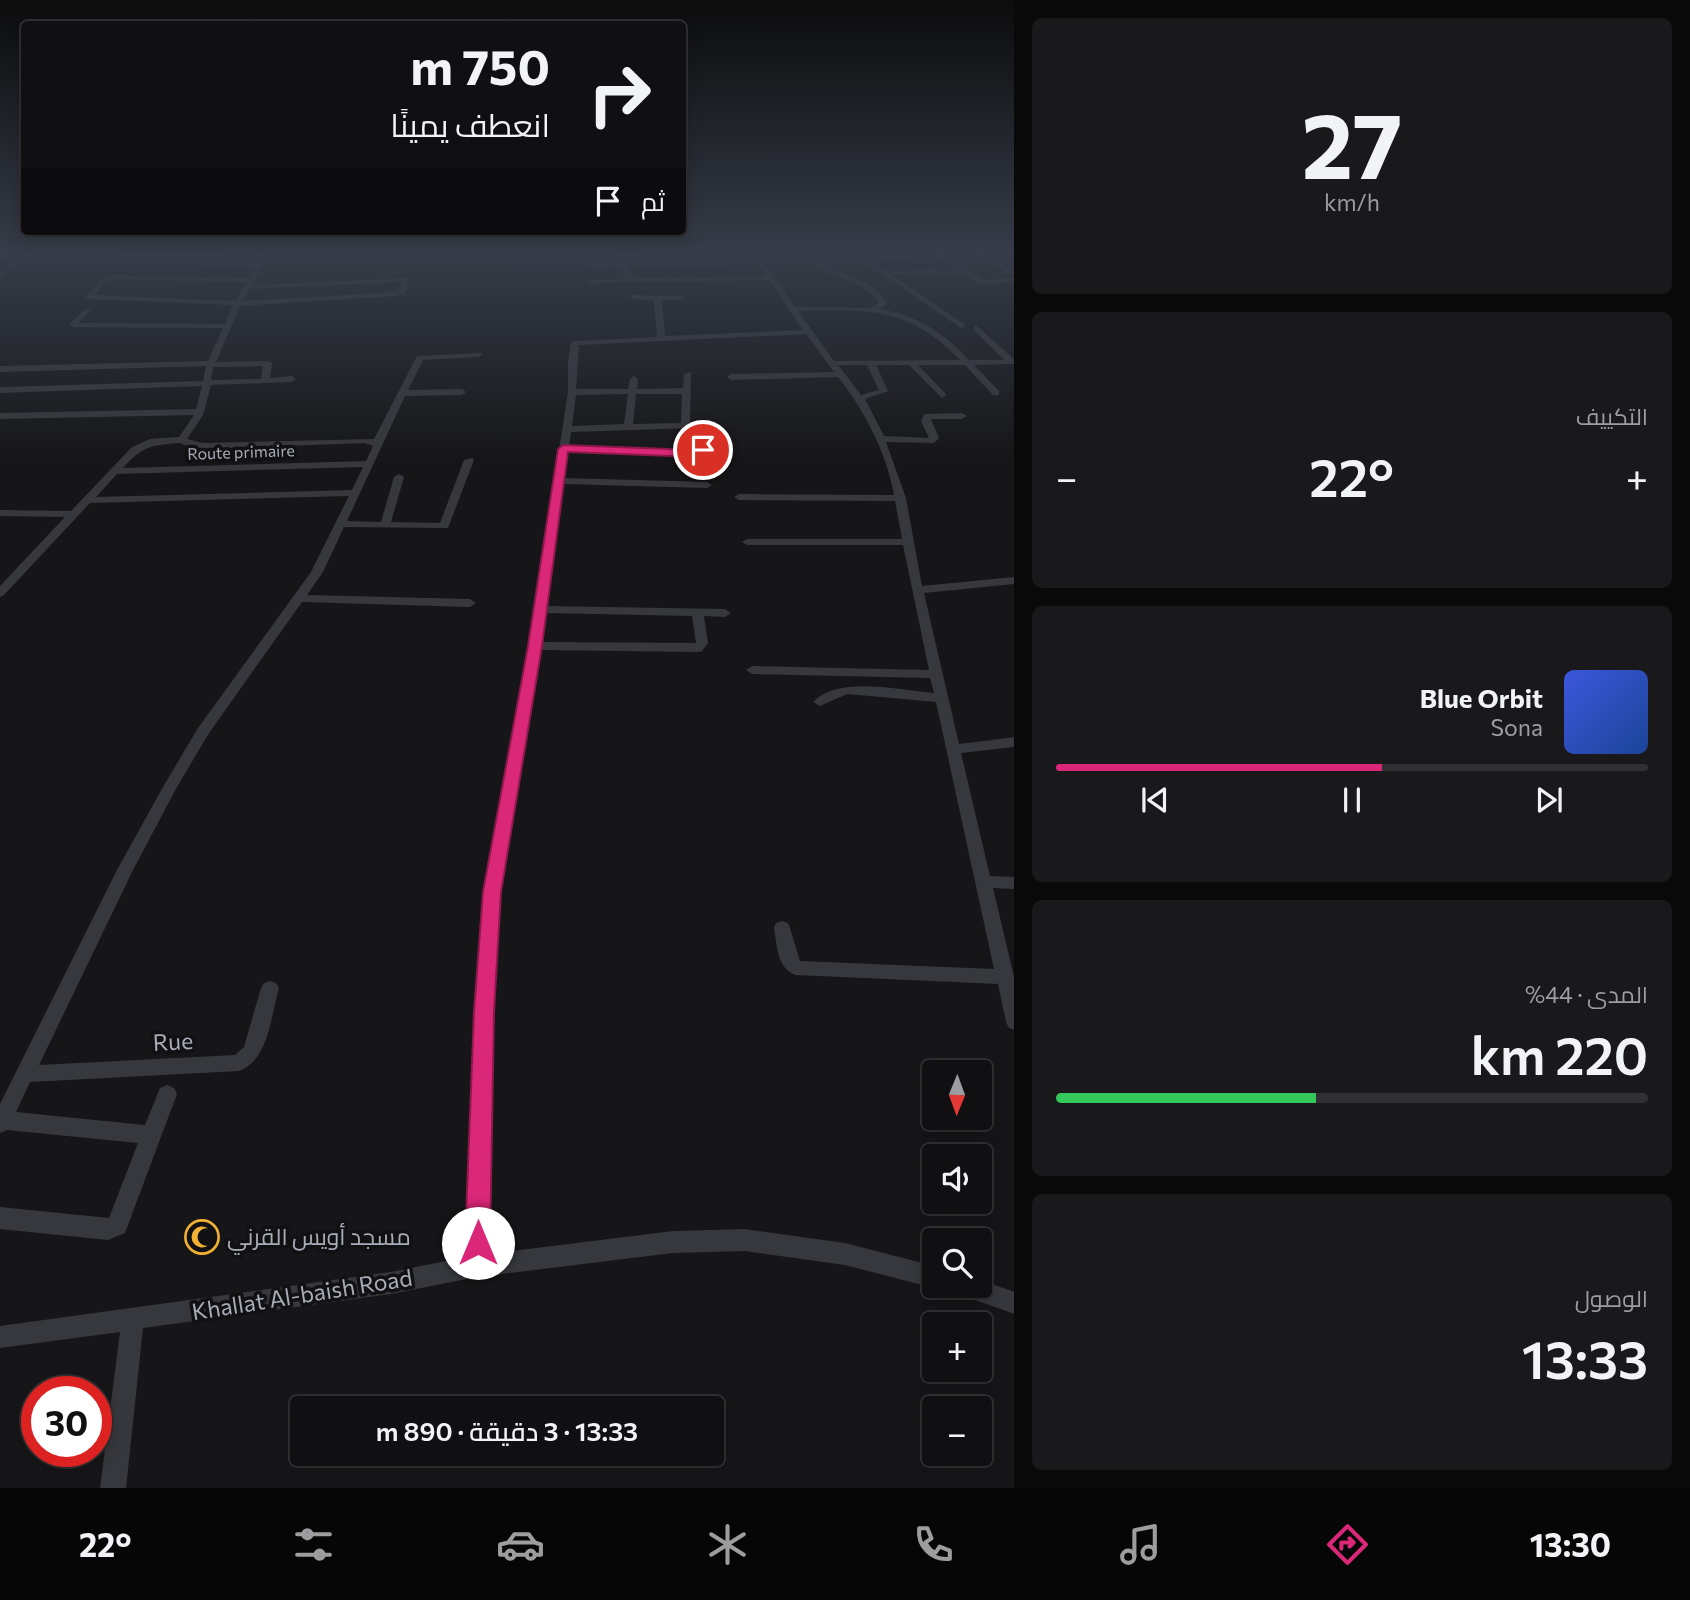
<!DOCTYPE html>
<html lang="ar">
<head>
<meta charset="utf-8">
<style>
	body { margin:0; font-family:Commissioner,Cairo,sans-serif; background:#19191b; color:#f1f3f6; direction:rtl; height:100vh; display:flex; flex-direction:column; font-size:26px; white-space:nowrap }
	* { box-sizing:border-box; margin:0 }
	p { font-size:23px; color:#9c9d9f }
	.icon { flex:none; width:38px; height:38px; fill:none; stroke:currentColor; stroke-width:2; stroke-linecap:round; stroke-linejoin:round }
	.map { position:relative; flex:1; overflow:hidden; direction:ltr }
	.drawer { display:flex; flex-direction:column; gap:18px; padding:18px; background:#09090a; width:676px }
	.drawer>* { flex:none }
	.hud { position:absolute; left:21px; top:21px; width:665px; height:214px; border-radius:7px; box-shadow:0 4px 18px #0003,0 0 0 2px #303032; direction:rtl; background:#101012; color:#f1f3f6; overflow:hidden }
	.needle { width:46px; rotate:181deg }
	.fabs { position:absolute; left:922px; top:1060px; display:grid; gap:14px }
	.fabs a { display:grid; place-items:center; width:70px; height:70px; border-radius:7px; background:#101012; box-shadow:0 4px 18px #0003,0 0 0 2px #303032; font-size:35px }
	.speed { position:absolute; left:21px; top:1376px; display:flex; gap:14px; font-size:35px; font-weight:700; text-align:center }
	.speed>* { display:grid; place-content:center; width:91px; height:91px; border-radius:50%; background:#101012; box-shadow:0 4px 18px #0003,0 0 0 2px #303032; line-height:1 }
	.speed .limit { border:10px solid #d22; background:#fff; color:#111 }
	.pin { position:absolute; display:grid; place-items:center; width:60px; height:60px; color:#fff; margin:-30px; border:4px solid #fff; border-radius:50%; box-shadow:0 2px 7px #0007 }
	.me { position:absolute; width:77px; margin:-38px; rotate:0deg; stroke-linejoin:round; filter:drop-shadow(0 0 5px #0008) }
	.turn { display:flex; align-items:center; gap:24px; height:147px; padding:0 21px; font-size:32px }
	.turn .icon { width:91px; height:91px; stroke-width:2.5 }
	.turn b { display:block; font-size:49px; line-height:60px }
	.then { display:flex; align-items:center; height:66px; padding:0 21px; background:#0003; gap:14px; font-size:26px }
	.big { font-size:52px; font-weight:600; line-height:1.1 }
	.drawer .widget { flex:1; display:flex; flex-direction:column; justify-content:center; gap:10px; min-width:0; padding:0 24px; border-radius:10px; background:#19191b }
	.drawer .dial { align-items:center; gap:0 }
	.dial b { font-size:91px; line-height:1 }
	.song { display:flex; align-items:center; gap:21px }
	.cover { width:84px; height:84px; border-radius:10px; background:linear-gradient(135deg,hsl(230 70% 55%),hsl(220 70% 35%)) }
	.played { height:7px; border-radius:4px; background:linear-gradient(90deg,#db2777 55%,#303032 55%) }
	.keys { display:flex; justify-content:space-around; direction:ltr }
	.heat { display:flex; justify-content:space-between; align-items:center; font-size:38px; direction:ltr }
	.charge { height:10px; border-radius:5px; background:linear-gradient(90deg,#34c759 44%,#303032 0) }
	.trip { position:absolute; left:290px; top:1396px; width:434px; height:70px; border-radius:7px; background:#101012; box-shadow:0 4px 18px #0003,0 0 0 2px #303032; font-weight:600; line-height:70px; text-align:center; direction:rtl }
	.dock { display:flex; height:112px; justify-content:space-around; align-items:center; background:#060607; color:#9c9d9f }
	.dock .icon { width:49px; height:49px }
	.dock .selected { color:#db2777 }
	.dock b { font-size:32px; color:#f1f3f6 }
	main { display:flex; flex:1; min-height:0 }
	.map>svg:first-child { display:block }
	.lines { fill:none; stroke-linecap:round; stroke-linejoin:round }
	.minor { fill:#37383d; fill-rule:evenodd }
	.route { fill:#db2777; stroke:#8e194d; stroke-width:2 }
	.labels { text-anchor:middle; stroke-width:7; stroke-linejoin:round; paint-order:stroke }
	.far-street-label { font-size:16px; fill:#a8adb8; stroke:#111113 }
	.near-street-label { font-size:23px; fill:#a8adb8; stroke:#111113 }
	.near-poi-label { font-size:23px; fill:#a8adb8; stroke:#111113; text-anchor:start }
</style>
</head>
<body>
<main>
<section class="drawer">
<div class="widget dial"><b>27</b><p>km/h</p></div>
<div class="widget"><p>التكييف</p>
<div class="heat"><a>−</a><b class="big">22°</b><a>+</a></div>
</div>
<div class="widget">
<div class="song"><i class="cover"></i><div><b>Blue Orbit</b><p>Sona</p></div></div>
<div class="played"></div>
<div class="keys"><svg class="icon" aria-label="previous" viewBox="0 0 24 24"><path d="M18 5L8 12l10 7zM5 5v14"/></svg><svg class="icon" aria-label="pause" viewBox="0 0 24 24"><path d="M8 5v14M16 5v14"/></svg><svg class="icon" aria-label="next" viewBox="0 0 24 24"><path d="M6 5l10 7-10 7zM19 5v14"/></svg></div>
</div>
<div class="widget"><p>المدى · 44%</p><b class="big">220 km</b><div class="charge"></div></div>
<div class="widget"><p>الوصول</p><b class="big">13:33</b></div>
</section>
<div class="map">
<svg width="1015" height="1488" viewBox="0 0 1015 1488">
	<rect width="100%" height="100%" fill="#161618"/>
	<g class="lines">
		<path class="minor" d="M4 251H12L0 260V255Z
			M26 251H34L0 278V273Z
			M276 251 269 254 252 285 405 278 409 280 405 293 397 296 240 306 216 362 268 361 272 363 270 378 292 376 296 379 292 382 211 385 203 415 187 439 203 443 374 439 417 356 481 353 482 355 478 357 423 360 408 390 462 389 466 392 462 395 405 396 347 521 381 522 394 477 399 474 404 477 391 522 440 523 464 460 472 458 474 460 448 528 344 527 323 572 307 595 470 599 476 603 470 607 302 602 209 733 177 787 133 870 39 1065 235 1055 244 1047 261 988 264 983 270 981 276 983 279 988C271 1015 269 1060 239 1071L30 1082 16 1112 145 1125 160 1088 167 1085 174 1088 177 1094 125 1233 108 1240 0 1229V1207L109 1218 138 1143 7 1130 0 1133V1104L117 870 163 787 198 728 311 572 349 496 90 503 4 595 0 597V586L65 517 0 516V510L71 511 132 447 150 439 179 437 194 415 0 419V413L196 409 202 386 0 393V387L203 381 206 366 0 372V366L208 361 223 328 73 327 69 325 86 308 90 310 79 323 225 324 233 305 89 299 85 297 103 278 112 275 249 278 255 267 118 262 123 255 131 252 260 257 264 252ZM132 256 258 261 257 263 126 259ZM112 279 246 282 236 301 95 295 107 280ZM401 282 399 290 395 292 243 301 250 289ZM263 366 261 379 211 380 213 367ZM180 443 189 447 203 449 365 443 373 446 366 461 123 468C143 446 151 445 180 443ZM363 467 352 490 96 497 117 474Z
			M589 251H684L623 257 626 263 756 260 750 251H775L758 254 763 260 912 257 914 260 870 262 885 270 934 269 962 272 929 251H937L983 280 1015 278V282L982 284 968 277 934 273 891 274 964 324 965 326 961 328 879 271 860 262 820 263C841 276 876 279 887 304L879 309C917 315 943 332 969 360H1004L974 330V326H977L1015 360V364L974 365 999 391V395H993L965 365H918L945 393 946 395 942 398 909 365H876L888 391 865 399 884 436 929 438 921 421 924 414 962 413 967 416 962 419H931L939 438 934 443 886 442 906 498 922 586 1015 577V584L924 593 959 744 1015 737V747L961 753 990 876 1015 877V889L993 888 1015 981V1030L1009 1028 1006 1022 998 984 796 975C777 969 777 945 774 928L776 923 782 921 788 923 790 928 800 961 994 969 936 702 847 694 820 706 813 702C838 675 900 690 934 693L930 678 752 674 746 670 752 666 929 670 903 545H747L742 542 747 539H902L895 501 739 500 734 497 739 494 894 495C886 451 865 412 838 377L731 380 727 377 731 374 834 372 806 334 579 345 576 389H628L630 379 634 376 638 379 637 389 683 388 684 374 691 372 690 422 699 423 705 427 708 450 698 456 568 452 564 478 707 482 712 485 707 488 564 484 547 606 725 609 731 613 725 617 704 616 708 643 702 651 698 652 541 650 500 892 488 1150V1254L673 1231 744 1229 845 1243 934 1266V1286H938L934 1288 845 1265 744 1251 673 1253 477 1277 391 1294 143 1328 126 1488H100L120 1332 0 1348V1326L391 1272 466 1257 468 1150 484 892 529 646 534 612 532 609 535 606 568 392V362L571 343 575 341 657 337 654 300 631 299V295H634L683 296 684 298 680 300H662L665 336 803 330 769 280 591 283 589 280 626 279 621 267 591 268 588 266 591 264 619 263 616 255 592 254ZM812 263C830 279 867 280 879 303L869 308 795 307 765 264ZM759 264 766 276 634 278 628 267ZM798 311C868 309 908 306 960 360L834 361ZM838 365H867L879 390 861 395ZM628 394 624 424 572 426 576 395ZM636 394H682L681 423 633 424ZM694 428 698 449 696 450 569 446 571 432ZM546 613 692 616 696 643 542 642Z
			M971 251H980L1015 272V277Z
			M980 1280 1015 1292V1314L958 1294 955 1286H980Z"/>
	</g>
	<linearGradient id="sky" x2="0" y2="1"><stop stop-color="#0c0c0d"/><stop offset="0.55" stop-color="#363c48"/><stop offset="1" stop-color="#363c48" stop-opacity="0"/></linearGradient>
	<rect width="1015" height="460" fill="url(#sky)"/>
	<path class="route" d="M563 445 696 450 703 447 709 450 698 457 568 452 542 646 501 892 494 1012 490 1243 486 1252 478 1255 469 1252 465 1243 474 1012 483 892 528 646 558 449Z"/>
	<defs>
		<g id="mosque-ring" transform="scale(1.75)"><circle r="9.5" fill="#111113" stroke="#f2b134" stroke-width="1.5"/><path d="M3.5-4.9A6 6 0 1 0 3.5 4.9A5 5 0 1 1 3.5-4.9Z" fill="#f2b134"/></g>
	</defs>
	<g fill-rule="evenodd">
		<use href="#mosque-ring" x="202" y="1237"/>
	</g>
	<g class="labels">
		<g class="far-street-label">
			<text transform="translate(241 452) rotate(-2)" y="6">Route primaire</text>
		</g>
		<g class="near-street-label">
			<text transform="translate(173 1042) rotate(-3)" y="8">Rue</text>
			<text transform="translate(302 1295) rotate(-9)" y="8">Khallat Al-baish Road</text>
		</g>
		<g class="near-poi-label">
			<text x="227" y="1245">مسجد أويس القرني</text>
		</g>
	</g>
</svg>
<div class="fabs">
<a><svg class="needle" viewBox="-14 -14 28 28"><path d="M0-13l5 13h-10z" fill="#e53935"/><path d="M0 13l5-13h-10z" fill="#9c9d9f"/></svg></a>
<a><svg class="icon" aria-label="sound" viewBox="0 0 24 24"><path d="M4 9h4l5-4v14l-5-4H4zM17 9q2 3 0 6"/></svg></a>
<a><svg class="icon" aria-label="search" viewBox="0 0 24 24"><circle cx="10" cy="10" r="6"/><path d="M15 15l6 6"/></svg></a>
<a>+</a>
<a>−</a>
</div>
<div class="speed"><div class="limit">30</div></div>
<div class="pin" style="left:703px;top:450px;background:#d93025"><svg class="icon" aria-label="arrive" viewBox="0 0 24 24"><path d="M6 21V4h12l-3 4 3 4H6"/></svg></div>
<svg class="me" style="left:478px;top:1243px" viewBox="-20 -20 40 40"><circle r="19" fill="#fff"/><path d="M0-13L10 11 0 6-10 11z" fill="#db2777"/></svg>
<div class="trip">13:33 · 3 دقيقة · 890 m</div>
<div class="hud">
<div class="turn"><svg class="icon" aria-label="right" viewBox="0 0 24 24"><path d="M7 20v-9h11M14 6l5 5-5 5"/></svg><div><b>750 m</b>انعطف يمينًا</div></div>
<div class="then">ثم<svg class="icon" aria-label="arrive" viewBox="0 0 24 24"><path d="M6 21V4h12l-3 4 3 4H6"/></svg></div>
</div>
</div>
</main>
<nav class="dock">
<b>13:30</b>
<svg class="icon selected" aria-label="directions" viewBox="0 0 24 24"><path d="M12 3l9 9-9 9-9-9zM9 14v-3h6M13 9l2 2-2 2"/></svg>
<svg class="icon" aria-label="music" viewBox="0 0 24 24"><path d="M9 18V5l10-2v13"/><circle cx="6" cy="18" r="3"/><circle cx="16" cy="16" r="3"/></svg>
<svg class="icon" aria-label="phone" viewBox="0 0 24 24"><path d="M5 4h4l2 5-3 2q2 4 5 5l2-3 5 2v4C11 20 4 13 5 4z"/></svg>
<svg class="icon" aria-label="climate" viewBox="0 0 24 24"><path d="M12 3v18M4 7l16 10M4 17L20 7"/></svg>
<svg class="icon" aria-label="car" viewBox="0 0 24 24"><path d="M5 17H2v-5l4-1 3-4h7l3 4 3 1v5h-3M9 17h6M6 11h13"/><circle cx="7" cy="17" r="2"/><circle cx="17" cy="17" r="2"/></svg>
<svg class="icon" aria-label="filters" viewBox="0 0 24 24"><path d="M4 7h16M4 17h16"/><circle cx="9" cy="7" r="2"/><circle cx="15" cy="17" r="2"/></svg>
<b>22°</b>
</nav>
</body>
</html>
